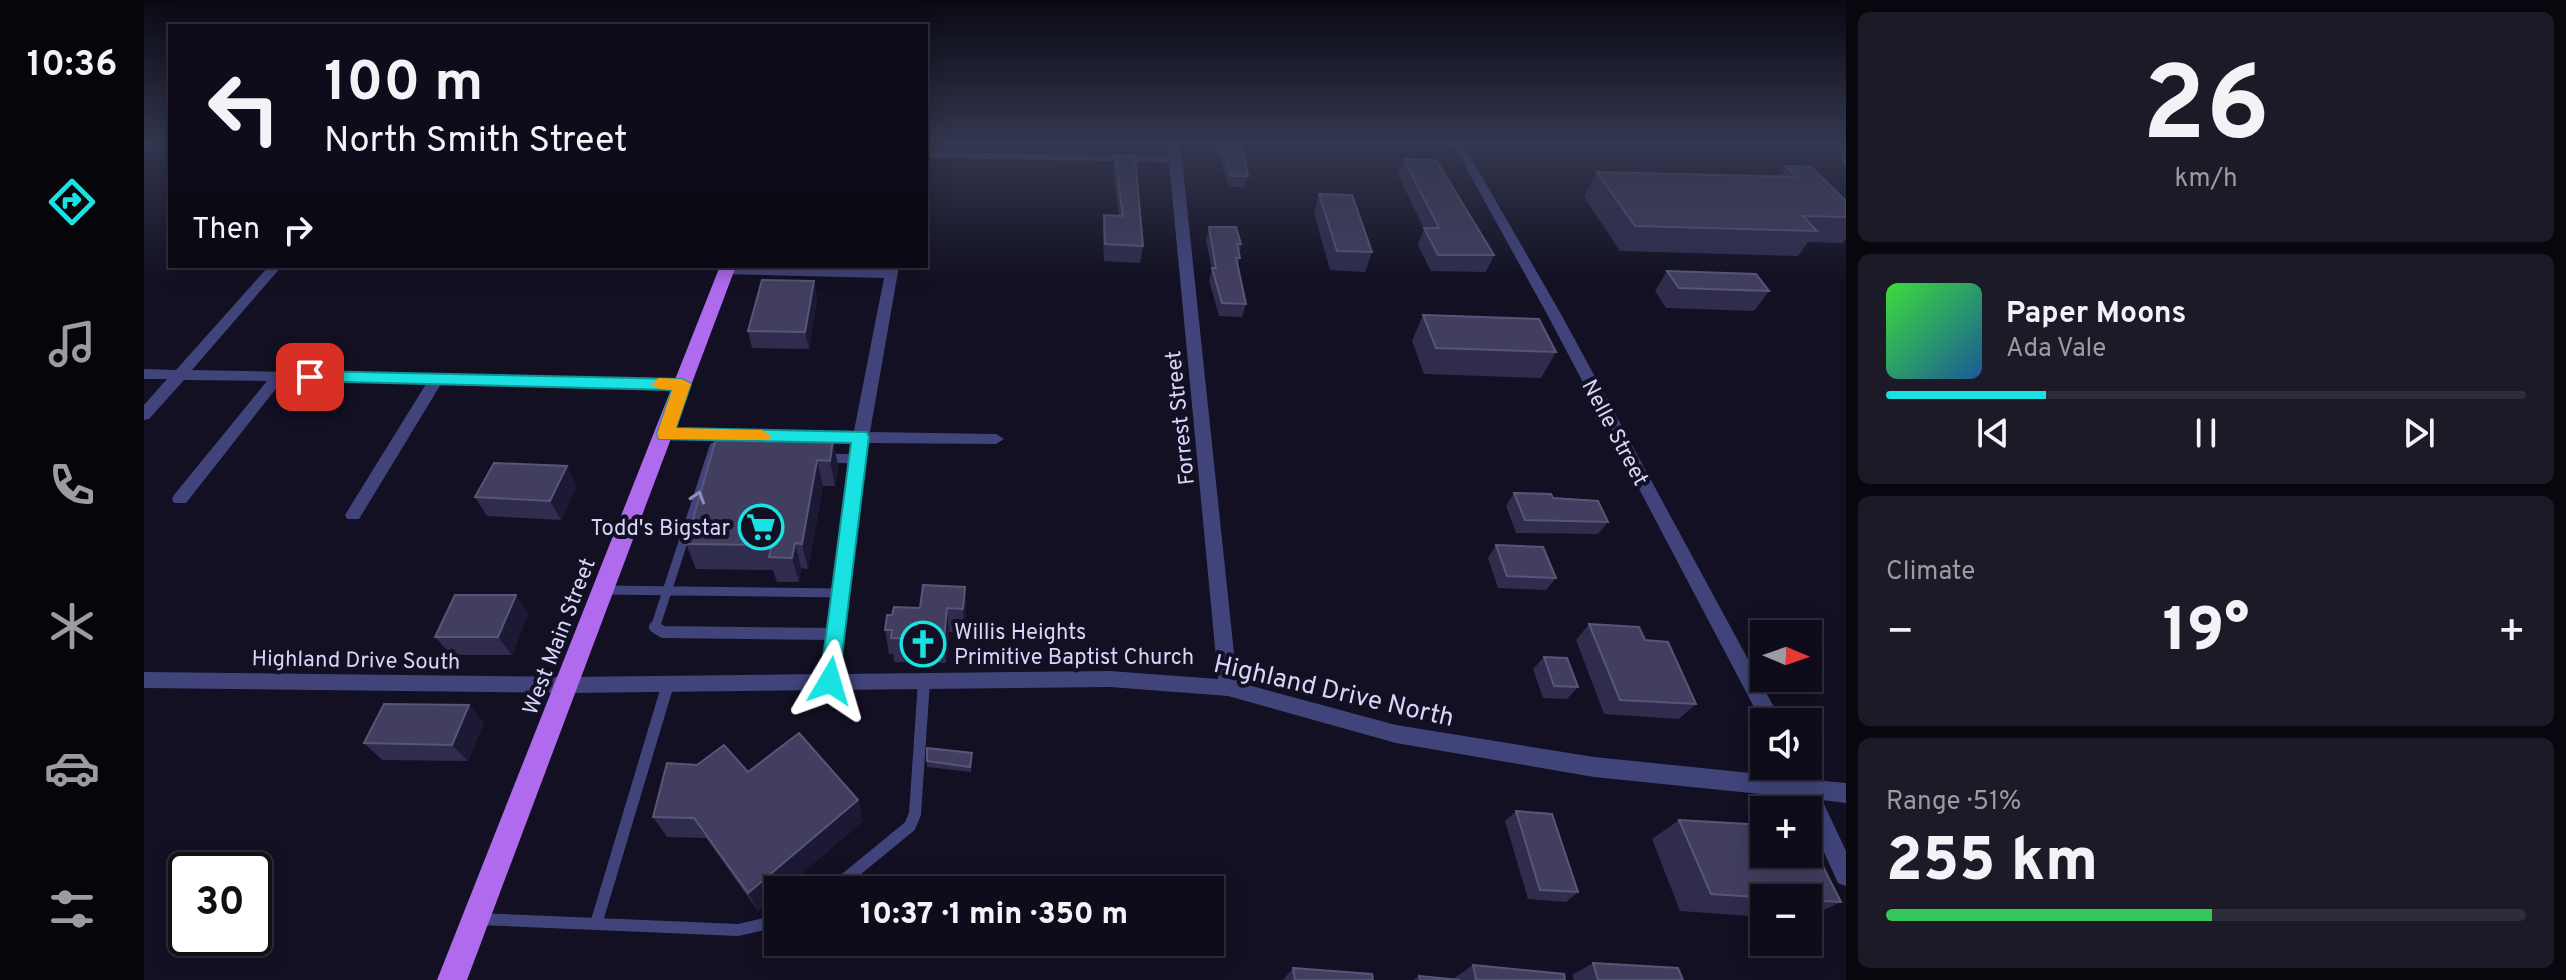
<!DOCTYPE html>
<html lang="en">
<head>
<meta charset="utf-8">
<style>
	body { margin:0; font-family:Overpass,sans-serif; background:#1c1a27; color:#f1f3f6; height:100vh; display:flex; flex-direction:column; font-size:30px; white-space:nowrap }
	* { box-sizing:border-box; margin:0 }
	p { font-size:26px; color:#9b9ba2 }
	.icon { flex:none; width:44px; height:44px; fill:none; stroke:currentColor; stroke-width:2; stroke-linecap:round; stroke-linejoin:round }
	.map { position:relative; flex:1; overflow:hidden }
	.side { display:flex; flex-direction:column; gap:12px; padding:12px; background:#08070e; width:720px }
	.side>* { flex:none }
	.hud { position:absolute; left:24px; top:24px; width:760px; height:244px; border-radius:0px; box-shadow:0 4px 20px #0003,0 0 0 2px #2e2c39; background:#0e0c1a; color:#f1f3f6; overflow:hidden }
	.needle { width:52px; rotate:92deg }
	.fabs { position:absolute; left:1606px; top:620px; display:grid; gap:16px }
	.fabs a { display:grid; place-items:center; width:72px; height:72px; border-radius:0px; background:#0e0c1a; box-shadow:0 4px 20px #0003,0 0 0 2px #2e2c39; font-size:40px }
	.speed { position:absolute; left:24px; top:852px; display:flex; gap:16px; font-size:40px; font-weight:700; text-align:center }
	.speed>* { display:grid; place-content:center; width:104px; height:104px; border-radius:50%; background:#0e0c1a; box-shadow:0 4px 20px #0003,0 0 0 2px #2e2c39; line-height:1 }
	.speed .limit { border:4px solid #111; border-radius:12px; background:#fff; color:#111 }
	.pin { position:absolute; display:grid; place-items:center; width:68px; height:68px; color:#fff; margin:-34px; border-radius:16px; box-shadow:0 4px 12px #0006 }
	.me { position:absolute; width:88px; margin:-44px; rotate:7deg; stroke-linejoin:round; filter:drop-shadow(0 0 6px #0008) }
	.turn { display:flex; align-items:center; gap:28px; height:168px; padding:0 24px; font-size:36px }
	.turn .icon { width:104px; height:104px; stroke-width:2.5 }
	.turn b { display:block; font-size:56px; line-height:68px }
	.then { display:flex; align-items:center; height:76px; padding:0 24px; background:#0003; gap:16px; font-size:30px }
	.big { font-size:60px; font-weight:800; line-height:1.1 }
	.side .widget { flex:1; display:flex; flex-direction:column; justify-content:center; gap:12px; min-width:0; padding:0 28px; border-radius:12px; background:#1c1a27 }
	.side .dial { align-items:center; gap:0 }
	.dial b { font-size:104px; line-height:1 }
	.song { display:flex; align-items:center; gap:24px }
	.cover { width:96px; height:96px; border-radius:12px; background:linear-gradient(135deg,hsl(120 70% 55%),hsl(210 70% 35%)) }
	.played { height:8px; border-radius:4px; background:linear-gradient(90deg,#1ae1e2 25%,#2e2c39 25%) }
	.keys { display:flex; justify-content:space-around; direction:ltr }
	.heat { display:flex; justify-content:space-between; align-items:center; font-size:44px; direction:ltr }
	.charge { height:12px; border-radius:6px; background:linear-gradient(90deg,#34c759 51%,#2e2c39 0) }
	.trip { position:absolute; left:620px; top:876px; width:460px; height:80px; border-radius:0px; background:#0e0c1a; box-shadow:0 4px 20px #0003,0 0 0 2px #2e2c39; font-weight:800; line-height:80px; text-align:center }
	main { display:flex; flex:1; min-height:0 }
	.tab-bar { display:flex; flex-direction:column; width:144px; justify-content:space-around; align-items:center; background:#06050a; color:#9b9ba2 }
	.tab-bar .icon { width:56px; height:56px }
	.tab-bar .on { color:#1ae1e2 }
	.tab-bar b { font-size:36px; color:#f1f3f6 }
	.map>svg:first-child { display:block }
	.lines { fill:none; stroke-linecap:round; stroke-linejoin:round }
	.service-far2 { stroke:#41447b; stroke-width:7 }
	.service-far1 { stroke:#41447b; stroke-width:9 }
	.service { stroke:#41447b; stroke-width:12 }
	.minor { fill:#41447b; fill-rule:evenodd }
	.primary { fill:#b06aee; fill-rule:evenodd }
	.wall { fill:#2f2c4e }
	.shaded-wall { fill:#1c1935 }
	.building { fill:#413e60; stroke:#585678; stroke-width:2 }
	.oneway { stroke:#8c8dba }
	.route { fill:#1ae1e2; stroke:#119293; stroke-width:2 }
	.slow { fill:#f59e0b }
	.labels { text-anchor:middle; stroke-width:8; stroke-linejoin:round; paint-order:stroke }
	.street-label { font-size:22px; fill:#d7d6fa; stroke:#121022 }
	.poi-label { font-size:22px; fill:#d7d6fa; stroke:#121022; text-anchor:end }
	.near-street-label { font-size:26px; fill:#d7d6fa; stroke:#121022 }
</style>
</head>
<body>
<main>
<nav class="tab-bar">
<b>10:36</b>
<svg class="icon on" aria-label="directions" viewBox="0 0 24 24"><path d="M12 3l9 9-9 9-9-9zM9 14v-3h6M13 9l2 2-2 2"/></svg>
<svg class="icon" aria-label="music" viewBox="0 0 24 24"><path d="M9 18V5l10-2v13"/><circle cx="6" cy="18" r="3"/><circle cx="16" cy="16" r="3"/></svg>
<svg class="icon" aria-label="phone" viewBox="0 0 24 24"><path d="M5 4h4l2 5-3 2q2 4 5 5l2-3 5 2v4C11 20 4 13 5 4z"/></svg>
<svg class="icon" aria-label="climate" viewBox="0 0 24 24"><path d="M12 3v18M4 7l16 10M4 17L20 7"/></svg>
<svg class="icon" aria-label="car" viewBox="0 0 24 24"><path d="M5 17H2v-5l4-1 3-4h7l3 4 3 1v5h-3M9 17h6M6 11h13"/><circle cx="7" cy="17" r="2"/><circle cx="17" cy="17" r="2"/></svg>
<svg class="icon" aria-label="filters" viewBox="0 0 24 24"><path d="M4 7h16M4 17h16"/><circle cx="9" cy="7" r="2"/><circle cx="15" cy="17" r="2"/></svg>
</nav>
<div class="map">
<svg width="1702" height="980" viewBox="0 0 1702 980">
	<rect width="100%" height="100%" fill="#121022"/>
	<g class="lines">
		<path class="service-far2" d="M1699 144 1702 162"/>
		<path class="service-far1" d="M682 458 714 459
			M460 590 698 593
			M514 629 511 628 570 447"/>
		<path class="service" d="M511 627 519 632 692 634
			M688 890 766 826 771 814 780 681
			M335 919 594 930 634 921
			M452 924 524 684"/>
		<path class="minor" d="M1024 144H1034L1038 159 1093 682 1252 725 1450 757 1646 777 1641 766H1661L1668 780 1702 783V803L1678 800 1702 851V886L1694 883 1664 817V810H1661L1656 798 1450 777 1252 743 1084 696 966 687 423 693 0 688V672L423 677 678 674 709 442 521 439 513 434 521 429 710 431 740 278 577 274 576 271 582 267 742 270 743 266H755L726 432 852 434 860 439 852 444 724 443 696 674 966 671 1074 679 1025 162 782 158V152L1025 156Z
			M1309 144H1319L1417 314 1638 722H1620V726L1403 314Z
			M125 266H138L48 370 538 379 545 384 538 389 297 384 215 519H203L201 515 282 384 138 381 42 503H30L28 499 30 495 123 381 40 380 5 419 0 420V405L23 379H0V369L32 370Z"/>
		<path class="primary" d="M576 266H592L323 980H293Z"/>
	</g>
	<path class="wall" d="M1071 144H1099L1104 176 1101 187H1085Z
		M971 156 999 246 996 263 960 261 959 232 960 215 975 216 969 172Z
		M1260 159 1350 255 1342 272 1287 271 1274 245 1280 229 1254 175Z
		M1642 166 1702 217V238L1699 243 1664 242 1654 256 1476 251 1440 197 1453 172 1634 176Z
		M1175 194 1228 252 1221 272 1186 270 1170 213Z
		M1065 227 1097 244 1094 267 1102 304 1098 317 1075 316 1065 281 1068 270 1062 240Z
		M1523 271 1625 291 1610 311 1522 308 1511 291Z
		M670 281 673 298 665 349 608 348 604 331Z
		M1279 315 1412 352 1397 378 1280 374 1268 341Z
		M689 440 694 466 691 486H679L664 569 657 568 655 582H633L629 570 552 569 542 544Z
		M433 486 417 520 343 516 331 497Z
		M1370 493 1409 498 1464 522 1454 534 1372 533 1362 506Z
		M1352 545 1412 578 1402 590 1354 588 1344 558Z
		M821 587 822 611 820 633 805 632 802 663 750 662 749 654H745L741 630 748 615 776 608Z
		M384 614 368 655H307L291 637Z
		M1445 624 1501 640 1552 704 1535 719 1460 714 1432 640Z
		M1400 657 1434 687 1423 699 1399 698 1389 669Z
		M340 722 324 761 238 760 220 743Z
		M828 758 827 772 783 767V761Z
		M604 772 714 800 719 821 638 890H634V894L614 911 562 838 523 837 509 817Z
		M1372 811 1434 892 1422 902 1384 899 1361 821Z
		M1535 820 1697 902 1664 918V898H1620V917L1536 911 1508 839Z
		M1449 963 1539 980H1430L1428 975Z
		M1329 965 1421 980H1269L1275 976 1309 979Z
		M1149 968 1229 980H1139Z"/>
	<path class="shaded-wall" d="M670 281 673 298 665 349 661 332Z
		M689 440 694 466 691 486 686 461Z
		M673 460 679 486 664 569 658 544Z
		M423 466 433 486 417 520 406 501Z
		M651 543 657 568 655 582 648 558Z
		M821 587 822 611 820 633 819 609Z
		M372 595 384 614 368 655 354 637Z
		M803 608 805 632 802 663 800 640Z
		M325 705 340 722 324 761 308 745Z
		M714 800 719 821 638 890H634V894L614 911 604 893Z"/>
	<path class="building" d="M1076 144H1099L1104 176H1087Z
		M971 156H991L999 246 961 244 960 215 979 216Z
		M1260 159 1292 160 1350 255H1294L1280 228H1295Z
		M1642 166 1667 167 1702 201V217L1659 216 1673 231 1491 226 1453 172 1652 177Z
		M1175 194 1208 195 1228 252 1193 251Z
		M1065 227H1092L1097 244H1093L1096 258H1092L1102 304 1078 303 1068 268H1072Z
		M1523 271 1612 274 1625 291 1535 288Z
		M618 280 670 281 661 332 604 331Z
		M1279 315 1395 319 1412 352 1292 348Z
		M572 439 689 440 686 461 673 460 658 544 651 543 648 558 625 557 628 545 542 544Z
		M350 463 423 466 406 501 331 497Z
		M1370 493 1407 494 1409 498 1454 501 1464 522 1381 520Z
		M1352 545 1399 547 1412 578 1363 576Z
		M779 585 821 587 819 609 803 608 800 640 747 638 748 630H741L743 615H748L750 607 776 608Z
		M311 595H372L354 637H291Z
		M1445 624 1495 627 1501 640 1524 642 1552 704 1476 700Z
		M1400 657 1423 658 1434 687 1410 686Z
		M240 704 325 705 308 745 220 743Z
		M655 733 714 800 604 893 550 818 509 817 523 763 553 765 580 745 604 772Z
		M783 748 828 753 826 767 783 761Z
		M1372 811 1408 814 1434 892 1396 890Z
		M1535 820 1620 825V854H1664V837L1697 902 1664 900V898H1628L1567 894Z
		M1449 963 1534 968 1539 980H1454Z
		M1329 965 1420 974 1421 980H1332Z
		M1149 968 1228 974 1229 980H1151Z
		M1275 976 1316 980H1276Z"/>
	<defs><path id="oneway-chevron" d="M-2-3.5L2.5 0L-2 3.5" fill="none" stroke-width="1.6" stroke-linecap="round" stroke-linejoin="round" transform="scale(2)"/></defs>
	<use class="oneway" href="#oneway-chevron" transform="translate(554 497) rotate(-72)"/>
	<linearGradient id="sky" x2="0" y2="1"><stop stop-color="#0a0913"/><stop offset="0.51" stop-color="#33374f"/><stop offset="1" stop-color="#33374f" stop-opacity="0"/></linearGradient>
	<rect width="1702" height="281" fill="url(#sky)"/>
	<path class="route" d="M166 371 538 379 547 384 532 428 723 432 725 437 694 688 686 691 679 688 676 681 707 443 515 439 513 434 528 390 160 381 158 377Z"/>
	<path class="slow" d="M538 379 547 384 532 428 618 430 627 436 625 440 515 439 513 434 528 390 515 389 507 384 515 378Z"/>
	<defs>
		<g id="supermarket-ring" transform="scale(2.3)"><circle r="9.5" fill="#121022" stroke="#1ae1e2" stroke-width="1.5"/><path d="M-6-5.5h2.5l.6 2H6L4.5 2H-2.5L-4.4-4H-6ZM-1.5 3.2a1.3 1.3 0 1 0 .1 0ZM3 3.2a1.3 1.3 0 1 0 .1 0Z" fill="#1ae1e2"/></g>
		<g id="church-ring" transform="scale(2.3)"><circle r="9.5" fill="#121022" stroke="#1ae1e2" stroke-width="1.5"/><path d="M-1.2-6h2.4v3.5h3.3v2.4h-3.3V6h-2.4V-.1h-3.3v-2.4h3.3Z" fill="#1ae1e2"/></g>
	</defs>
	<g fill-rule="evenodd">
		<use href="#supermarket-ring" x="617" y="527"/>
		<use href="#church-ring" x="779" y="644"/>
	</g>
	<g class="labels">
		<g class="street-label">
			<text transform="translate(1035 418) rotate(-96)" y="8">Forrest Street</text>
			<text transform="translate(1472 432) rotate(62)" y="8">Nelle Street</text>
			<text transform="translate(414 636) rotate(-69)" y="8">West Main Street</text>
			<text transform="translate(212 659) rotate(1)" y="8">Highland Drive South</text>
		</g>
		<g class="poi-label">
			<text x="586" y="535">Todd's Bigstar</text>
			<text x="810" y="639" text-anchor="start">Willis Heights<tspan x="810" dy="25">Primitive Baptist Church</tspan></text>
		</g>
		<g class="near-street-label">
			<text transform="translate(1190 690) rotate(13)" y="9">Highland Drive North</text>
		</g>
	</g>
</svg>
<div class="fabs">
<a><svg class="needle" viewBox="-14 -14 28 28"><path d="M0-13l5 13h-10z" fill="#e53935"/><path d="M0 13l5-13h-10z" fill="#9b9ba2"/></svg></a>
<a><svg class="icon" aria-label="sound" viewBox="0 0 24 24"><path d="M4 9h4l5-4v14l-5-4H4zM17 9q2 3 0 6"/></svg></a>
<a>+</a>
<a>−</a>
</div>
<div class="speed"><div class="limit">30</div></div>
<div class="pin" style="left:166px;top:377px;background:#d93025"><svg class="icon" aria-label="arrive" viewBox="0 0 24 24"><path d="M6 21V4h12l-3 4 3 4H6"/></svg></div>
<svg class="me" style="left:686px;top:681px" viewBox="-20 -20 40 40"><path d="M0-17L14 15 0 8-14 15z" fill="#1ae1e2" stroke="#fff" stroke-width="4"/></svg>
<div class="trip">10:37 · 1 min · 350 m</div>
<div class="hud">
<div class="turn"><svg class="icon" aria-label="left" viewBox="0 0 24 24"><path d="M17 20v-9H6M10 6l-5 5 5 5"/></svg><div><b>100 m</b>North Smith Street</div></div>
<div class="then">Then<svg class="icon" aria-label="right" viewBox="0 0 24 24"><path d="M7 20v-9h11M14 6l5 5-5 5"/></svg></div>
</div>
</div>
<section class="side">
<div class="widget dial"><b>26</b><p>km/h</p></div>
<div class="widget">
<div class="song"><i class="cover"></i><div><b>Paper Moons</b><p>Ada Vale</p></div></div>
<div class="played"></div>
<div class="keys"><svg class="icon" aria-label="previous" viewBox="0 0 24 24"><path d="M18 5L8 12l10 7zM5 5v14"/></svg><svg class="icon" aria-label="pause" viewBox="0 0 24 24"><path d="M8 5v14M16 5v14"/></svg><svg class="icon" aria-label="next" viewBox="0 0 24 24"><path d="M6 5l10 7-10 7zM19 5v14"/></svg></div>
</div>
<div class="widget"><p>Climate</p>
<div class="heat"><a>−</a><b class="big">19°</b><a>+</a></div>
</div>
<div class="widget"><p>Range · 51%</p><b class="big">255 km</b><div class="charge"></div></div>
</section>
</main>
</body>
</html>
